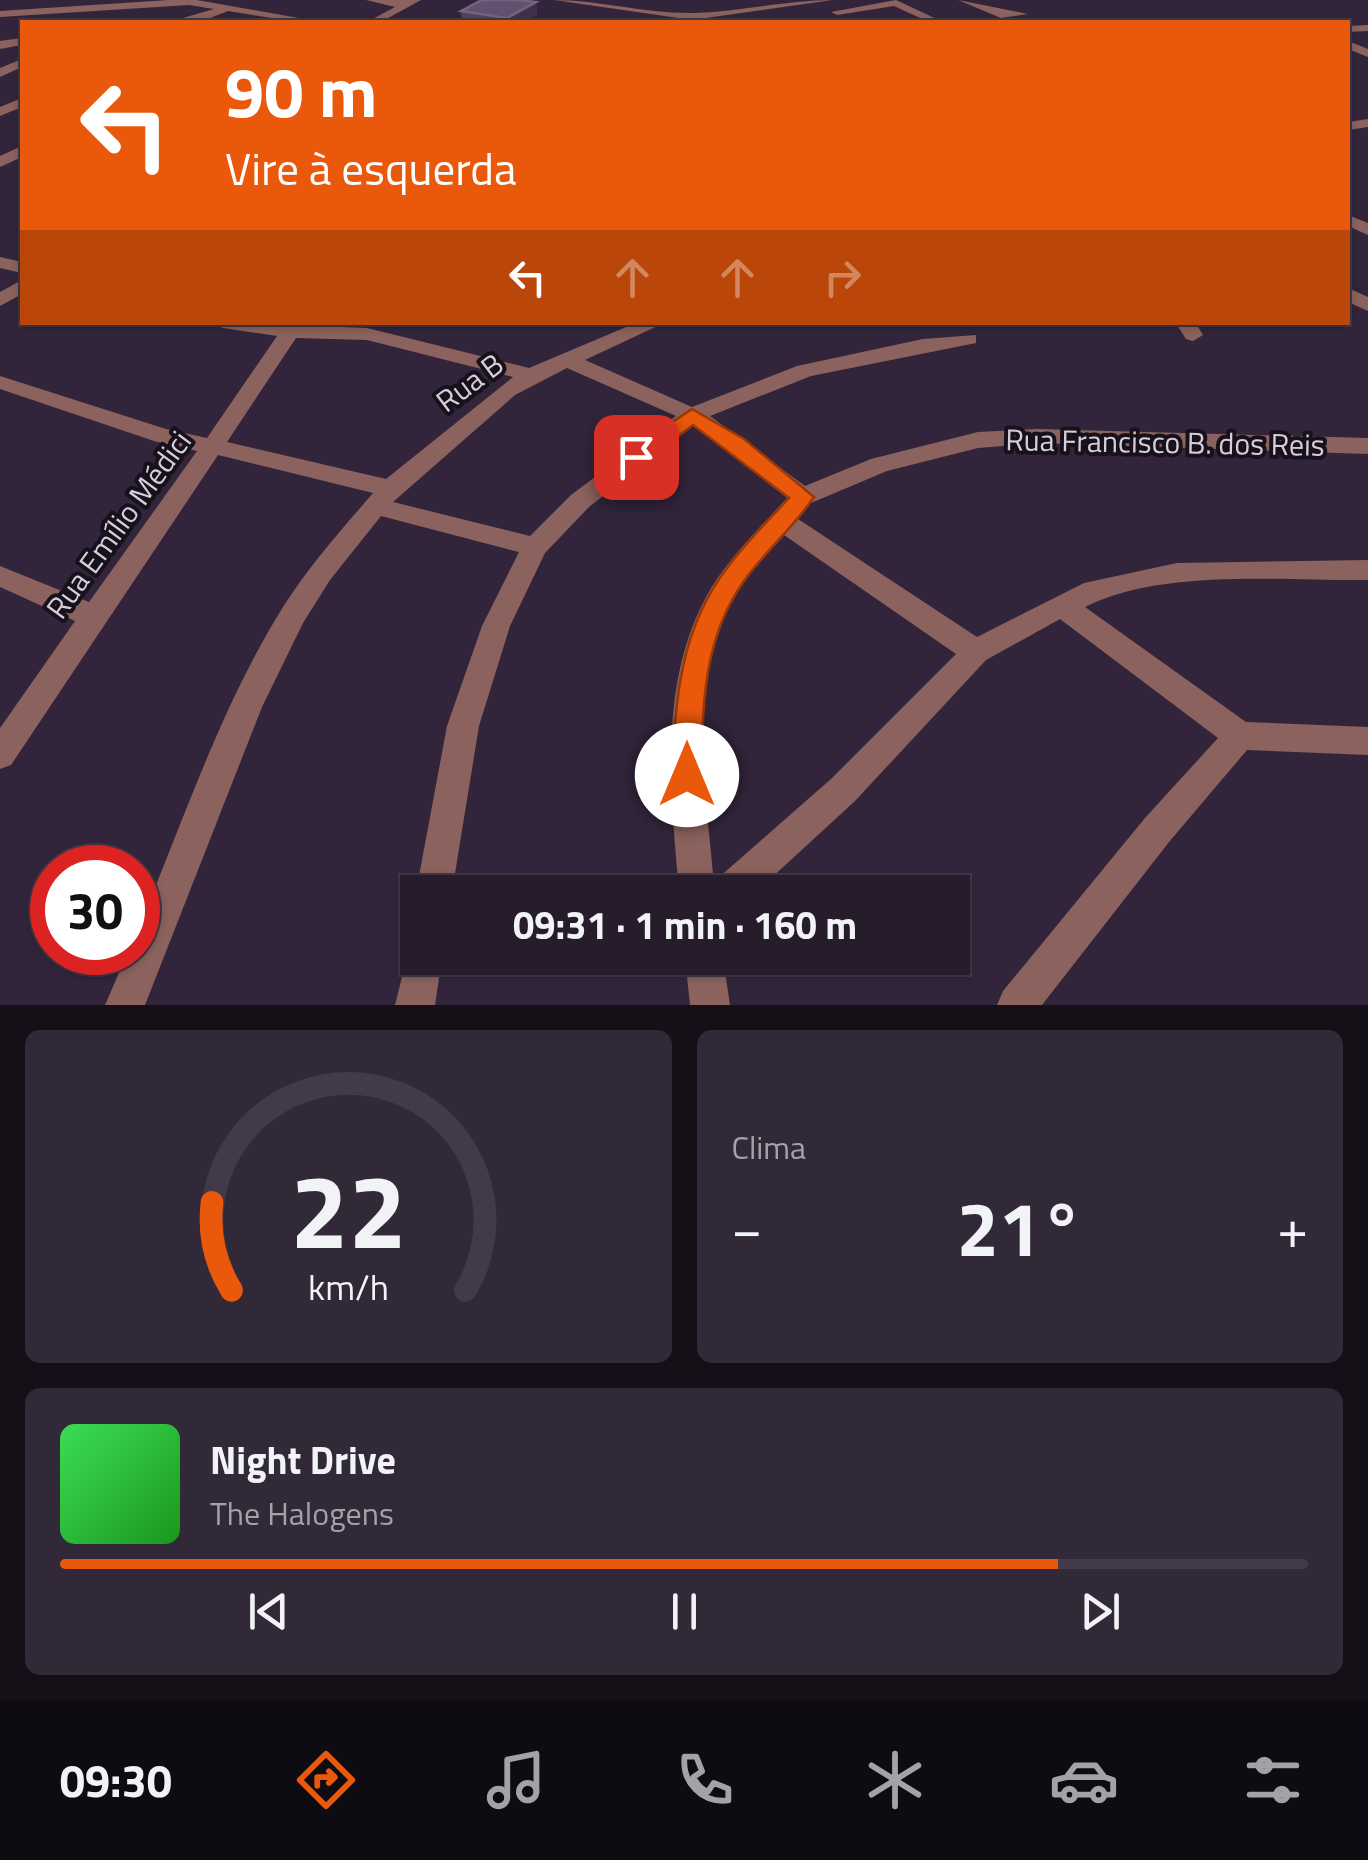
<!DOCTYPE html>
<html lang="pt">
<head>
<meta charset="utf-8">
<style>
	body { margin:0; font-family:"Titillium Web",sans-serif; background:#322938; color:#f1f3f6; height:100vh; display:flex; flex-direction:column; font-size:38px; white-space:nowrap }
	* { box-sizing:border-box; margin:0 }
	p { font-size:32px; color:#a4a1a9 }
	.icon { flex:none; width:55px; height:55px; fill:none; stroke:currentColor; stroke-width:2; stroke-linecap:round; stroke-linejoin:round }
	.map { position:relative; height:1005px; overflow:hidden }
	.details { display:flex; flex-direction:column; gap:25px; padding:25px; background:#150f18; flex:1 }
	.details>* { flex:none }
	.guide { position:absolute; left:20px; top:20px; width:1330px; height:305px; border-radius:0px; box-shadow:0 2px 8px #0004,0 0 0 2px #423a48; background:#ea580c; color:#fff; overflow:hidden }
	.speed { position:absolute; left:30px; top:845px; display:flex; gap:20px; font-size:50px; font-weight:700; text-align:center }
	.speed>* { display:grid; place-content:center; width:130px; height:130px; border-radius:50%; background:#261c2c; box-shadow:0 2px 8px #0004,0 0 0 2px #423a48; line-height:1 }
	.speed .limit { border:15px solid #d22; background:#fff; color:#111 }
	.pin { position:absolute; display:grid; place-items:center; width:85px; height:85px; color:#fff; margin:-42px; border-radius:20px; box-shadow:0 5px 15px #0006 }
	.me { position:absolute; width:110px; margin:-55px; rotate:0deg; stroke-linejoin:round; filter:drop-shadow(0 0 8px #0008) }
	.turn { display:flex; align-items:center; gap:35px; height:210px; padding:0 40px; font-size:45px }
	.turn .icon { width:130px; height:130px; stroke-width:2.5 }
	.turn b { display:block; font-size:70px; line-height:85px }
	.lanes { display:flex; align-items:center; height:95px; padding:0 40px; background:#0003; justify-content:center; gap:50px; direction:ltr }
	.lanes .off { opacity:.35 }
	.big { font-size:75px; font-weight:700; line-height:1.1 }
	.details .card { flex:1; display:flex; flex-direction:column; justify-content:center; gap:15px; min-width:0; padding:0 35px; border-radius:15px; background:#322938 }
	.details .dial { align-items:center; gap:0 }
	.dial svg { height:260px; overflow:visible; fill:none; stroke:#423a48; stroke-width:7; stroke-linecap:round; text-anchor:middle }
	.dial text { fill:#f1f3f6; stroke:none }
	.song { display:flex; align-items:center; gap:30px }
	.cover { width:120px; height:120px; border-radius:15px; background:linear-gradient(135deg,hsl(130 70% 55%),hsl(120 70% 35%)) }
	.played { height:10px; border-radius:5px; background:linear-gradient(90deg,#ea580c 80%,#423a48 80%) }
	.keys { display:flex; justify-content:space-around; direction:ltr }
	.heat { display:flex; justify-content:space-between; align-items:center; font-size:55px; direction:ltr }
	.details .tiles { flex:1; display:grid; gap:25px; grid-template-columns:1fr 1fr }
	.card:last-child { grid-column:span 2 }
	.trip { position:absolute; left:400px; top:875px; width:570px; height:100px; border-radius:0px; background:#261c2c; box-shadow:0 2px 8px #0004,0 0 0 2px #423a48; font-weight:700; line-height:100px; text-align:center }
	.tab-bar { display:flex; height:160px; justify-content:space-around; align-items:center; background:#0f0b12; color:#a4a1a9 }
	.tab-bar .icon { width:70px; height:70px }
	.tab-bar .current { color:#ea580c }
	.tab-bar b { font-size:45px; color:#f1f3f6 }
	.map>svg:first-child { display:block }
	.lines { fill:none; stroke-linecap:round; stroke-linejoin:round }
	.minor { fill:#8b625d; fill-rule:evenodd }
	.wall { fill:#554261 }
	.shaded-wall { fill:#41304c }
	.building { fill:#63516f; stroke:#756480; stroke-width:2.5 }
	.route { fill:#ea580c; stroke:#983908; stroke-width:2.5 }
	.labels { text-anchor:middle; stroke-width:8; stroke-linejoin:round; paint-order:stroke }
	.street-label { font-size:30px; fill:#d7cedd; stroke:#17111b }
</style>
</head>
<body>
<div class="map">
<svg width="1368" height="1005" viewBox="0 0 1368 1005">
	<rect width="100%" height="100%" fill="#32253b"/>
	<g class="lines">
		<path class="minor" d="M169 0H197L321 22H297L228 11 205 20 169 22 214 9 189 5 0 17V11Z
			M366 0H421L381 22H367L395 7Z
			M554 0C600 0 647 14 693 13 740 12 786 0 833 0L692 20Z
			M896 0 943 22H929L894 6 837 15 831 12Z
			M958 0 1028 14 1001 18Z
			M1368 25V31L1348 32V26Z
			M22 38V45L0 49V41Z
			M1348 41 1368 49V57L1348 49Z
			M22 59V67L0 77V68Z
			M22 98V107L0 116V107Z
			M1368 119V127L1348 130V122Z
			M22 146V157L0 167V156Z
			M1348 215 1368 223V235L1348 226Z
			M0 257 22 262V273L0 268Z
			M22 280V294L0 306V292Z
			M1348 288 1368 297V311L1348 302Z
			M213 322 367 328 529 368 638 322H666L585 360 692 407 797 366 923 339 976 335V343L811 376 710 416 805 486 871 459 978 432 1038 429 1368 438V454L1038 443 978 448 887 471 811 503 798 519 977 637 1084 583 1177 563 1368 560V580C1283 581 1162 568 1085 607L1246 722 1368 727V755L1247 750 1169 842 1042 1005H997L1003 991 1145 818 1218 738 1060 619 986 660 855 801 756 892H679C671 796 658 688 705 599 725 561 759 529 787 498L729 449 693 426 589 507 545 553 510 626 479 726 452 892H418V896L416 892 447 726 482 626 519 552 381 516 330 580 303 623 262 707 145 1005H105L128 952H138V929C183 822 221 706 283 607 309 566 342 529 373 493L218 455 11 765 0 769V728L75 621 0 587V566L89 602 197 451 154 441 0 389V376L166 429 207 438 277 336 223 328ZM296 338 367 340 513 377 386 479 227 442ZM567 368 676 416 571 495 530 536 393 502 515 395ZM784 535 956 654 831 779 717 879 714 886C707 795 685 687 731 602 745 577 766 556 784 535Z
			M1175 322H1195L1203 335 1193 341 1186 339Z
			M418 941V958H442L435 1005H395L410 945Z
			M685 958H723L730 1005H690Z"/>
	</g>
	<path class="wall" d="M536 2 537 15 523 22H462L461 11Z"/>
	<path class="shaded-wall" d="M536 2 537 15 523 22H508L507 18Z"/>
	<path class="building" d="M482 0H518L536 2 507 18 461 11Z"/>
	<path class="route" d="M692 409 744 439 814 497C794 527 765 551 744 581 703 638 702 708 702 775L698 785 687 789 677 785 672 775C675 701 680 629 727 568 745 543 768 521 789 498L693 425 644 462H628L625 457 628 452Z"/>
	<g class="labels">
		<g class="street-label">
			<text transform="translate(470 383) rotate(-37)" y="10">Rua B</text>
			<text transform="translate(1165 443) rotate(1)" y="10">Rua Francisco B. dos Reis</text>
			<text transform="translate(119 525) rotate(-54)" y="10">Rua Emílio Médici</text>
		</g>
	</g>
</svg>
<div class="speed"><div class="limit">30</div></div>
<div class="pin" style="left:636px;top:457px;background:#d93025"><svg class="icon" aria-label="arrive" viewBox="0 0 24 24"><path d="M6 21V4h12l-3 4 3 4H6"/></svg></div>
<svg class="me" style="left:687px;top:775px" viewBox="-20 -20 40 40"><circle r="19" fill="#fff"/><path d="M0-13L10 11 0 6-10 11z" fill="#ea580c"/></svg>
<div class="trip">09:31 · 1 min · 160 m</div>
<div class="guide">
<div class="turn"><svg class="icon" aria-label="left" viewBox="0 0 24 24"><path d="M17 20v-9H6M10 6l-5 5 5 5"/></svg><div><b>90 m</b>Vire à esquerda</div></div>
<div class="lanes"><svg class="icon" aria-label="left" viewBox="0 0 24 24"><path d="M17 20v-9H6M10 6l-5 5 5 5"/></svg><svg class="icon off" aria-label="ahead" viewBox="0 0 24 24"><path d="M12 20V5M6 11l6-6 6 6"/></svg><svg class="icon off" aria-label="ahead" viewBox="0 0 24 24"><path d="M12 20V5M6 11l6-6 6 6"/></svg><svg class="icon off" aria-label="right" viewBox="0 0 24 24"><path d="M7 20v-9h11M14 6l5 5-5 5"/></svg></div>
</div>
</div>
<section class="details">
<div class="tiles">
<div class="card dial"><svg viewBox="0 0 100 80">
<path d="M14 69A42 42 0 1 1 86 69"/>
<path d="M14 69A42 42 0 0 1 8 42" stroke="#ea580c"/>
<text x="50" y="56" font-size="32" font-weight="700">22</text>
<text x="50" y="72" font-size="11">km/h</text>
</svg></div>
<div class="card"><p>Clima</p>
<div class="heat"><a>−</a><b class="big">21°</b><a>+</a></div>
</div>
<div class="card">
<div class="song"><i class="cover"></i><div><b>Night Drive</b><p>The Halogens</p></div></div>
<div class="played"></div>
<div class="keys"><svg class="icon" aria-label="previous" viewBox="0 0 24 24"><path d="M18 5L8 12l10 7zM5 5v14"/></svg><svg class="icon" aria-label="pause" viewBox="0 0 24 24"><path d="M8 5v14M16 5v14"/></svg><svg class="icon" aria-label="next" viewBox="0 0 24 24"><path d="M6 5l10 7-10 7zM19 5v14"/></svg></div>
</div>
</div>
</section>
<nav class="tab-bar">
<b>09:30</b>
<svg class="icon current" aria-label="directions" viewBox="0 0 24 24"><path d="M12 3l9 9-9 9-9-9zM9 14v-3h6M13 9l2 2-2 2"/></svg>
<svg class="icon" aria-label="music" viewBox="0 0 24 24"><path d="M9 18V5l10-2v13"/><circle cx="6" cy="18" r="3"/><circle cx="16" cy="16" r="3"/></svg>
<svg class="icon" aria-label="phone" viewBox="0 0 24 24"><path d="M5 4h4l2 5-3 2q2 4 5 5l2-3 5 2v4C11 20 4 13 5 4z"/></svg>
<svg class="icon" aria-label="climate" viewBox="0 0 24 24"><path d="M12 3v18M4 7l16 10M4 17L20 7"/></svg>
<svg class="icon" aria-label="car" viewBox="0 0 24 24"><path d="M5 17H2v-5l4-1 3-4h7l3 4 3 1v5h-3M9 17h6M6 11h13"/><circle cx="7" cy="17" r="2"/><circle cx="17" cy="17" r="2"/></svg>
<svg class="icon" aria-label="filters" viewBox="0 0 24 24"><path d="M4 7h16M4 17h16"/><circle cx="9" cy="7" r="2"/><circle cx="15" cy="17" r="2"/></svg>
</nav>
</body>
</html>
